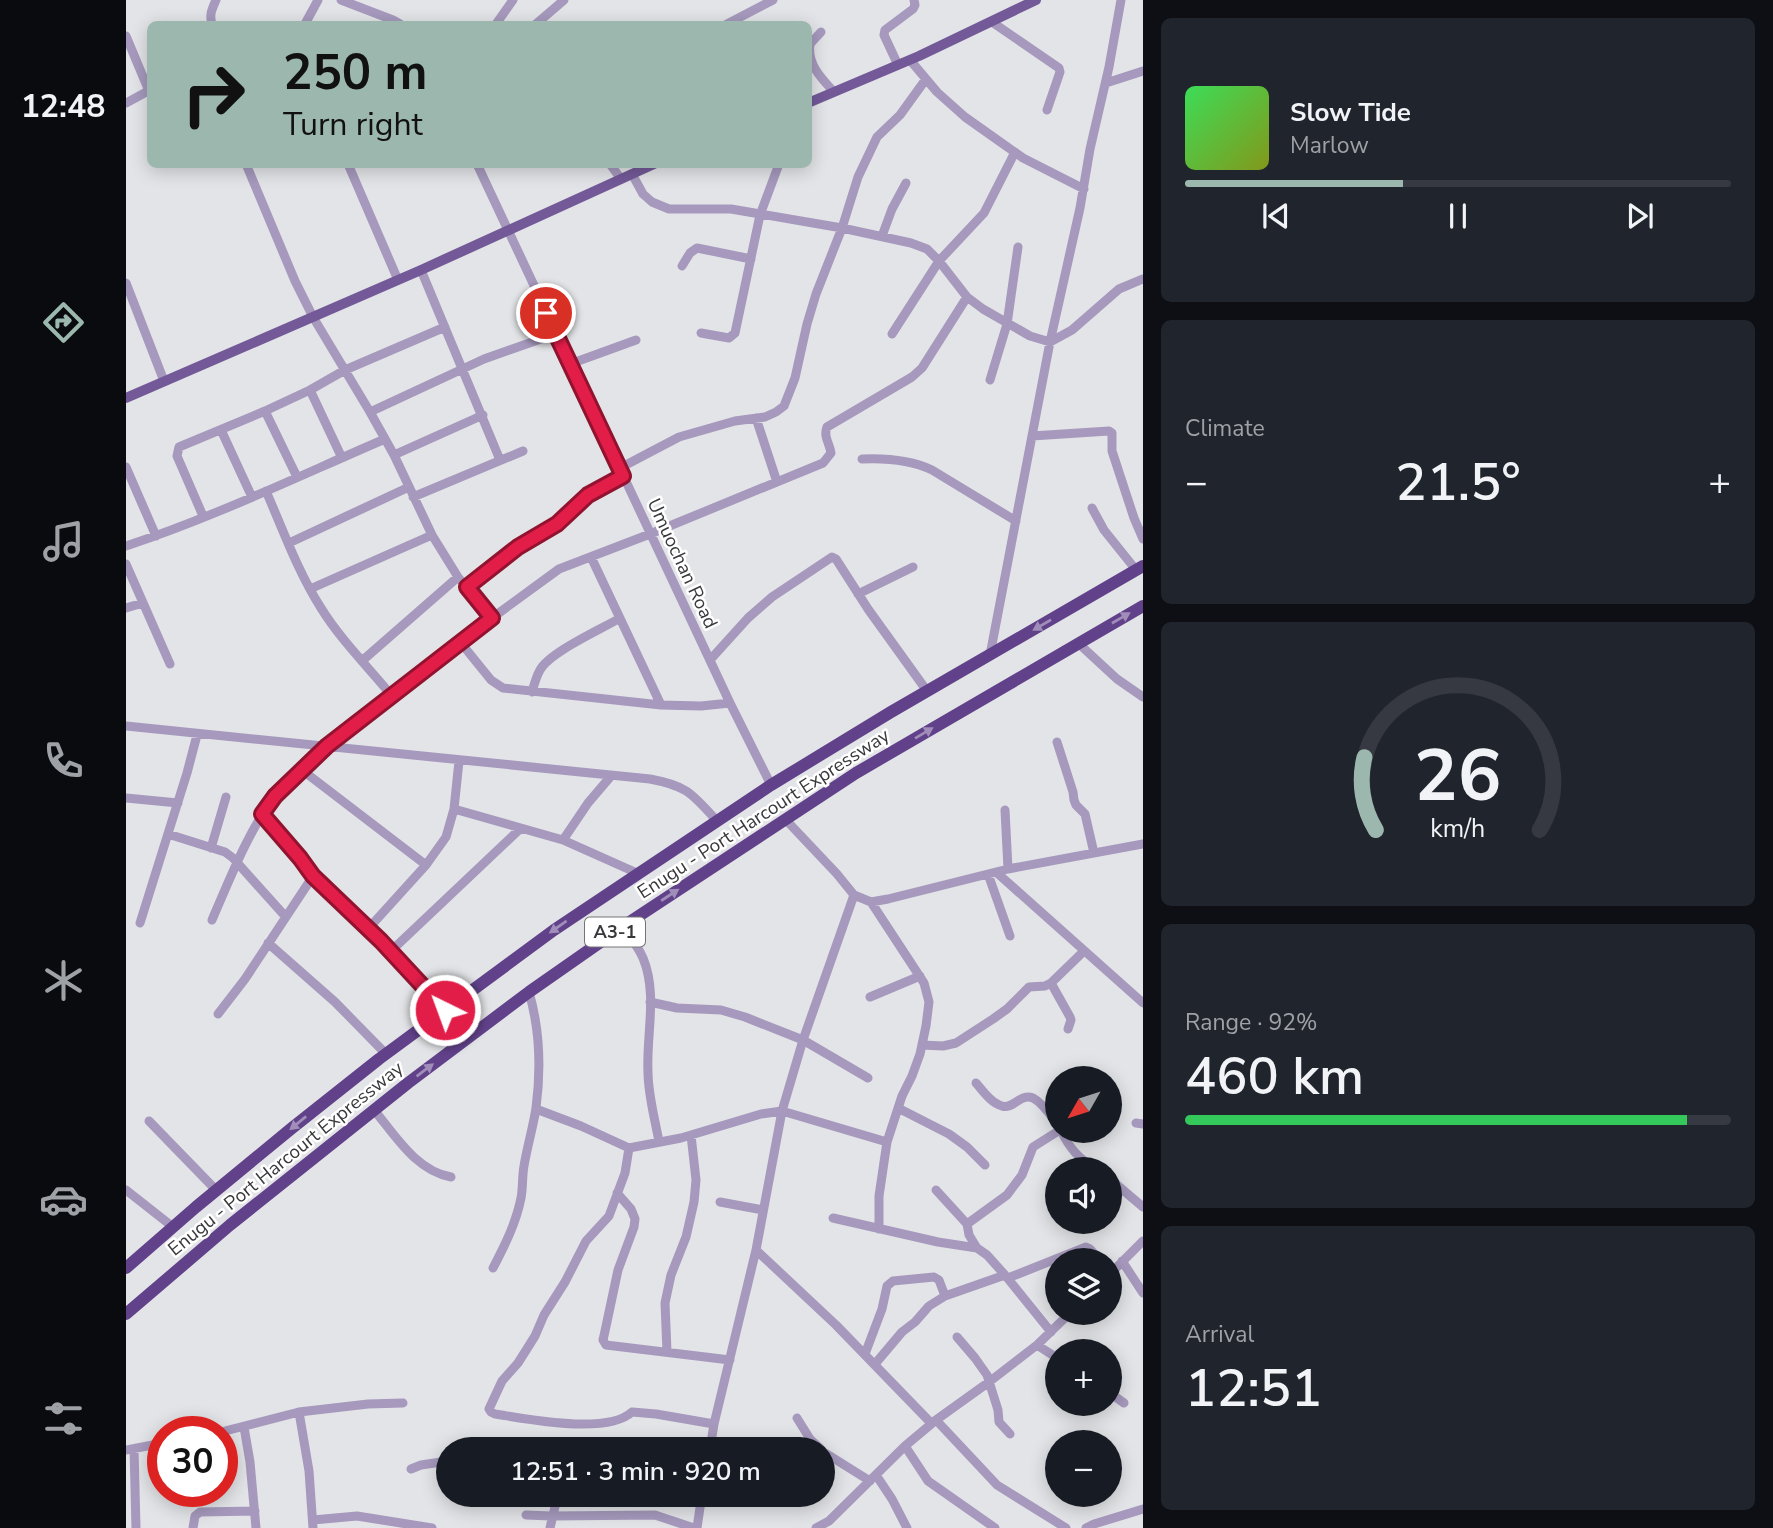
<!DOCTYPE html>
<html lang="en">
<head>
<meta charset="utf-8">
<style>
	body { margin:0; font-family:"Nunito Sans",sans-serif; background:#20242c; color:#f1f3f6; height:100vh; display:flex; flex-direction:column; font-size:26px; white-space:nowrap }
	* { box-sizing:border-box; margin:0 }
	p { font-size:23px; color:#9ea1a6 }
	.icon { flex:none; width:38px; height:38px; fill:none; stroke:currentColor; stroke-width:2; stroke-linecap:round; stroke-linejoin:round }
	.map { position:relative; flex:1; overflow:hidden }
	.drawer { display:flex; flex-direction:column; gap:18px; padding:18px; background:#0d0f14; width:630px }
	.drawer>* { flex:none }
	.banner { position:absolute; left:21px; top:21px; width:665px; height:147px; border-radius:10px; box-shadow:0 4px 18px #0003; background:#9cb7ae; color:#111; overflow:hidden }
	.needle { width:46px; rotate:231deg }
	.tools { position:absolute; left:919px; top:1066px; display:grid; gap:14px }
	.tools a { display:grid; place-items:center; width:77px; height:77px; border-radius:50%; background:#171b24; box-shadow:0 4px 18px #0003; font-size:35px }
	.speed { position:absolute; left:21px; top:1416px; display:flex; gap:14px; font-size:35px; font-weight:700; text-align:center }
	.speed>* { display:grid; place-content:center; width:91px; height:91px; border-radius:50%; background:#171b24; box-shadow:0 4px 18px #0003; line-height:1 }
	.speed .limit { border:10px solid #d22; background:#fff; color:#111 }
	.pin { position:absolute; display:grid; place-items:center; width:60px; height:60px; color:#fff; margin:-30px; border:4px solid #fff; border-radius:50%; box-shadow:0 2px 7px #0007 }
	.me { position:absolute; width:77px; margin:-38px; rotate:318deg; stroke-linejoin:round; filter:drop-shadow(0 0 5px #0008) }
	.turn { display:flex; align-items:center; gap:24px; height:147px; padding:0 21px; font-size:32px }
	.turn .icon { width:91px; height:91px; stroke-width:2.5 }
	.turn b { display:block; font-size:49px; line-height:60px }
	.big { font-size:52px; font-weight:600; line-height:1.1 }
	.drawer .tile { flex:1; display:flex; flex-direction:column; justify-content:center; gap:10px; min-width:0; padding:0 24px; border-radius:10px; background:#20242c }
	.drawer .dial { align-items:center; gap:0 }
	.dial svg { height:182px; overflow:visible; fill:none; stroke:#363941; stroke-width:7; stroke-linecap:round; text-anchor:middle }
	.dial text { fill:#f1f3f6; stroke:none }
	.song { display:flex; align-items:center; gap:21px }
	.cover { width:84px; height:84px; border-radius:10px; background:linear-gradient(135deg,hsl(130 70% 55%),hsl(70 70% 35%)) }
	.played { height:7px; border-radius:4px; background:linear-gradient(90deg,#9cb7ae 40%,#363941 40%) }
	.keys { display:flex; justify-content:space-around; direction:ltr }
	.heat { display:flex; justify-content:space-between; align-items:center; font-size:38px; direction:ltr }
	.charge { height:10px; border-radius:5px; background:linear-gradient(90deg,#34c759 92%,#363941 0) }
	.trip { position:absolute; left:310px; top:1437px; width:399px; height:70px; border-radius:35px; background:#171b24; box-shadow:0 4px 18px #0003; font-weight:600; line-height:70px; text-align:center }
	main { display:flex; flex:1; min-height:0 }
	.dock { display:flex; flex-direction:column; width:126px; justify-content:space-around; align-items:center; background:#090b0e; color:#9ea1a6 }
	.dock .icon { width:49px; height:49px }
	.dock .current { color:#9cb7ae }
	.dock b { font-size:32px; color:#f1f3f6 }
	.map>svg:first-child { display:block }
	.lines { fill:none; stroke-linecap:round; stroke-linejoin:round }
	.minor { stroke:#a699bd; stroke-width:9 }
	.major { stroke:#735998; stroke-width:10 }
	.highway { stroke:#61418a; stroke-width:12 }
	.oneway { fill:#a08db9 }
	.route-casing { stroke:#92132f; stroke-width:18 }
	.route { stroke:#e11d48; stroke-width:12 }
	.labels { text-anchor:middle; stroke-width:5; stroke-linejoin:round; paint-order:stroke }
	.shield { fill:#fff; stroke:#747476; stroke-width:2 }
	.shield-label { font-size:18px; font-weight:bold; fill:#39393b }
	.street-label { font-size:19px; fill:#39393b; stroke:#fff }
</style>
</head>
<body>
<main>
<nav class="dock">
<b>12:48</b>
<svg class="icon current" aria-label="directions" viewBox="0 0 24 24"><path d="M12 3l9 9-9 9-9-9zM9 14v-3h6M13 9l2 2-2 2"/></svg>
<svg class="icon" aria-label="music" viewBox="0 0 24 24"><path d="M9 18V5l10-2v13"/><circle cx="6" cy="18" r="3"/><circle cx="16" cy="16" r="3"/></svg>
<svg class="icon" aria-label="phone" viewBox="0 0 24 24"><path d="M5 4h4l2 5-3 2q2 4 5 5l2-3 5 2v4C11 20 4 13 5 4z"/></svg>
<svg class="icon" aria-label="climate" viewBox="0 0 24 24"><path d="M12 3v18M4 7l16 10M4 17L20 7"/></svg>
<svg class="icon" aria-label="car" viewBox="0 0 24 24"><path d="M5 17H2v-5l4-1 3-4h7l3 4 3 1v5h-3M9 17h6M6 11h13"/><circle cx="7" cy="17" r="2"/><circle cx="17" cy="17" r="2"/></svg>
<svg class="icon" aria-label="filters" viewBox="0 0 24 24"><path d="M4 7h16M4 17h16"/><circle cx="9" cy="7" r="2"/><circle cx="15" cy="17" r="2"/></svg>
</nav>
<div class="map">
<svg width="1017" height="1528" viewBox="0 0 1017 1528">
	<rect width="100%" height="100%" fill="#e3e4e7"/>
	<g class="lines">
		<path class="minor" d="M215 0 267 20 274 24
			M866 22 933 68 934 72 921 110
			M86 24C83 15 86 9 90 0
			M179 24 192 0
			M370 24 387 0
			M410 24 438 0
			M601 24 647 0
			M695 32 684 44C681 64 695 78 708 92
			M0 36 23 91
			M784 60 811 92 839 117 897 158 958 189
			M772 65 758 35 759 30 787 9 789 5 788 0
			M980 83 1017 71
			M0 103 24 90
			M120 164 169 281 187 317 244 412 268 455 306 535 332 577 366 618
			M222 164 272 280
			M351 164 604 703 645 785
			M484 164 495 179
			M506 174 517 194 526 202 543 209H605L716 228 785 243 801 249 813 261 841 297 857 309 904 336 924 342 946 330 993 289 1017 279
			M756 236 766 209 780 183
			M556 266 564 253 571 248 625 259
			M295 270 374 460
			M0 283 38 381
			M575 333 603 338 609 333 634 215 653 164
			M766 334 813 261 858 213 889 152
			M444 364 510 340
			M864 380 881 324 892 247
			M184 390 216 458
			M139 411 171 477
			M244 412 358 359 429 334
			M630 418 651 482
			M95 430 126 497
			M906 436 983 431 986 433V451L1008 518 1017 539
			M268 455 357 415
			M736 459C759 458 785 460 806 470L890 521
			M0 467 30 536
			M494 468 553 437 609 421 639 417 650 412 658 406 669 378 681 324 690 294 716 228 732 177 751 137 774 115 800 79
			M140 491C157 530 172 572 195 608 214 639 243 668 266 696
			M287 497 397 451
			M966 508 978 530 1010 570
			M77 516 51 456 53 447 139 411 184 390 219 370 319 327
			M163 543 283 487
			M0 546C88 517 173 476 259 439
			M465 557 535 705
			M0 564 44 664
			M341 587 392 547 431 524 462 495 497 476
			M184 589 306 535
			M732 594 787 567
			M0 608 17 603
			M335 643 365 680 377 688 535 705 575 706 604 703
			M952 643 991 679 1017 697
			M864 655 924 342 954 208 964 149 983 67 995 0
			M237 660 332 577
			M584 660 622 618 646 597 706 557 710 559 742 609 801 691
			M406 692C408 685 410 677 414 670 424 652 474 630 494 618
			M0 726 524 779C562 786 566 794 591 821
			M931 742 947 792 948 800 950 805 959 814 968 853
			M176 770 300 865
			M0 798 52 803
			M328 809 437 840 511 873
			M879 810 882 869
			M136 814 174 858 187 876 255 941 319 1010
			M660 820 711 874 728 895 745 902 762 899 882 869 1017 844
			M42 834 99 852 107 858 159 916
			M437 840 462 803 485 776
			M85 848 100 797
			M870 872 1017 1003
			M862 874 884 936
			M745 902 798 983 803 1002 800 1026 794 1054 786 1076 776 1096 761 1142 753 1196V1229
			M86 920C103 881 123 829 149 796L201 746 366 618 433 569 524 534 697 463 705 453C704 444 697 437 701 427L786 377 796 368 841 297
			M14 923 61 773 71 735
			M496 927C504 937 512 946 517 958 532 994 520 1035 522 1072 522 1095 529 1119 533 1142
			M242 929 300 865 320 837 328 809 333 761
			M142 943 209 1002 260 1054
			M265 951 395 828
			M925 983 944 1017 945 1020 942 1029
			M744 997 794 976
			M524 1002 551 1008 595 1010 619 1017 677 1040 742 1078
			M92 1014 119 979 187 876
			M796 1045 817 1046 830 1043 867 1019 881 1009 903 987 919 986 925 983 958 951
			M850 1083C857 1091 865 1103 876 1106 887 1110 894 1093 907 1098 917 1103 925 1116 931 1124
			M772 1108 823 1134 841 1147 859 1165
			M410 1109 455 1126 503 1148 555 1138 635 1114 656 1111 761 1142
			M248 1110C269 1135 290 1171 325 1177
			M23 1121 90 1190
			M1010 1123 1017 1124
			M935 1130C943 1148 953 1159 970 1169
			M503 1148 499 1173 483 1216 460 1241 439 1282 418 1315 409 1336 392 1363 376 1381 363 1409 365 1412 369 1414C402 1419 481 1435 506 1412L530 1414 588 1424
			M984 1179 1017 1207
			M0 1190 47 1227
			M810 1190 841 1224 843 1235 851 1248
			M491 1193 505 1209 509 1219 508 1227 492 1270 479 1331 477 1340 480 1345 604 1360
			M594 1202 637 1210
			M707 1218 812 1242 851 1248 861 1255 879 1275 925 1332
			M841 1224 881 1195 896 1175 907 1147 934 1130
			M630 1250 710 1325 805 1423
			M996 1261 1017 1293
			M367 1268C379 1245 390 1223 395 1198 397 1188 396 1177 398 1166 401 1147 407 1128 410 1108 415 1070 414 1030 403 992
			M984 1274 1017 1241
			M882 1278 960 1247 964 1249 974 1260
			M831 1337 849 1358 861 1375 872 1410 873 1422 884 1434
			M911 1345 931 1358
			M541 1352 539 1303 545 1275 560 1237 568 1202 570 1180 565 1135
			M739 1354 756 1309 761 1286 767 1281 808 1277 813 1280 819 1296
			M749 1364 776 1332 789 1322 803 1306 819 1296 879 1275
			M984 1393 998 1403
			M173 1412 183 1471 187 1528
			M671 1418 684 1439 695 1449
			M810 1420 871 1485 940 1528
			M118 1427 124 1462 130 1528
			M95 1432 173 1412 242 1404 277 1403
			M779 1446 802 1481 869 1528
			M8 1449 10 1528
			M584 1449 588 1424 630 1250 656 1111 677 1040 728 895
			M0 1450 37 1443
			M696 1451 744 1481
			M285 1469 295 1465 322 1461
			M750 1475 766 1499 781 1528
			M400 1515 425 1516 529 1515 568 1528
			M187 1520 231 1516 306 1528
			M67 1528 69 1516 74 1512 129 1511
			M424 1528 432 1494
			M571 1528 576 1494
			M690 1528 703 1521 779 1446 810 1420 863 1382 911 1345 945 1312
			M960 1528 968 1524 1017 1509"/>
		<path class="major" d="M682 103 793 56 910 0
			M0 398 295 270 528 164"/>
		<path class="highway" d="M0 1268 70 1207 166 1128 253 1059 428 930 645 785 765 712 1017 566
			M0 1314 104 1225 282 1083 403 992 496 927 730 773 1017 606"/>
	</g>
	<defs><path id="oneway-solid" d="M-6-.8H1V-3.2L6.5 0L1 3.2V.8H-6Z" transform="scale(1.75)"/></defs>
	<g class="oneway">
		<use href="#oneway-solid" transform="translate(995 618) rotate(-30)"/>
		<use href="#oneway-solid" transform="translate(916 625) rotate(150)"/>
		<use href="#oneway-solid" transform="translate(798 733) rotate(-31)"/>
		<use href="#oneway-solid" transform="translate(544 895) rotate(-33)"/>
		<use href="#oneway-solid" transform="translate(432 927) rotate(145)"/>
		<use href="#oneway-solid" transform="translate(299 1070) rotate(-37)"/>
		<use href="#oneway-solid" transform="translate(172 1123) rotate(141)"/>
	</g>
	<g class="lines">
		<g class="route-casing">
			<path id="route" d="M319 1010 255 941 187 876 174 858 136 814 149 796 201 746 366 618 341 587 392 547 431 524 462 495 497 476 420 313"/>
		</g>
		<use href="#route" class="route"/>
	</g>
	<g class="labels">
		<rect class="shield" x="459" y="917.5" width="60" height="29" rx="5"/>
		<g class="shield-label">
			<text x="489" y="938">A3-1</text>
		</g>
		<g class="street-label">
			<text transform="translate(557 563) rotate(65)" y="7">Umuochan Road</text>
			<text transform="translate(637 813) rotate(-33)" y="7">Enugu - Port Harcourt Expressway</text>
			<text transform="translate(159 1158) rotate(-39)" y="7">Enugu - Port Harcourt Expressway</text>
		</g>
	</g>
</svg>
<div class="tools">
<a><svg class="needle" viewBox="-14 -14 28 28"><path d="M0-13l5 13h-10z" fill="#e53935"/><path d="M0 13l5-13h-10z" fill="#9ea1a6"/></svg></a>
<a><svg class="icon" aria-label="sound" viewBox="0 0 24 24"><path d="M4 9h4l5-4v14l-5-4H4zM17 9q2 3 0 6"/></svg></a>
<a><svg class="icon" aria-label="layers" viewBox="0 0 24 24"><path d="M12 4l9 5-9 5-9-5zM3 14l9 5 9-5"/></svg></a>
<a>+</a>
<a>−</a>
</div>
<div class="speed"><div class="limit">30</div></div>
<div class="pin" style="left:420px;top:313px;background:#d93025"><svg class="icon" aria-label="arrive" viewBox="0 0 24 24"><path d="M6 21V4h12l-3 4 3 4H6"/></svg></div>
<svg class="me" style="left:319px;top:1010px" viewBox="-20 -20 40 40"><circle r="17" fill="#e11d48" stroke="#fff" stroke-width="3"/><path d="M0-11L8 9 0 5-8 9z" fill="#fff"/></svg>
<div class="trip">12:51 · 3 min · 920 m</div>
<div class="banner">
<div class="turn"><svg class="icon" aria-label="right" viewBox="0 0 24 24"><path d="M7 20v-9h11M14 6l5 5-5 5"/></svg><div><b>250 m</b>Turn right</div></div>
</div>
</div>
<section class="drawer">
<div class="tile">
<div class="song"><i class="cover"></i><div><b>Slow Tide</b><p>Marlow</p></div></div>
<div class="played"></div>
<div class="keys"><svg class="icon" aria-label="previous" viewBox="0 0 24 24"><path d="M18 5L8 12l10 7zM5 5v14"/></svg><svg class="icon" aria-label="pause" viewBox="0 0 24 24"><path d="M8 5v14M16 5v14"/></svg><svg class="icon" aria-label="next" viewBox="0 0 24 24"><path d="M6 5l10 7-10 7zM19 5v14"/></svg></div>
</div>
<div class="tile"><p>Climate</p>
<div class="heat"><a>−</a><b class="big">21.5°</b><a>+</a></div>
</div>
<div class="tile dial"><svg viewBox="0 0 100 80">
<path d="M14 69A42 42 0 1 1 86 69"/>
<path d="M14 69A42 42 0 0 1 9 37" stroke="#9cb7ae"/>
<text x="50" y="56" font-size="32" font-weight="700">26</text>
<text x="50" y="72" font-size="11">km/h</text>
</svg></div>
<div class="tile"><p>Range · 92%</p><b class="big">460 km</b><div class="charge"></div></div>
<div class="tile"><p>Arrival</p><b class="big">12:51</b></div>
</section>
</main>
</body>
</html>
